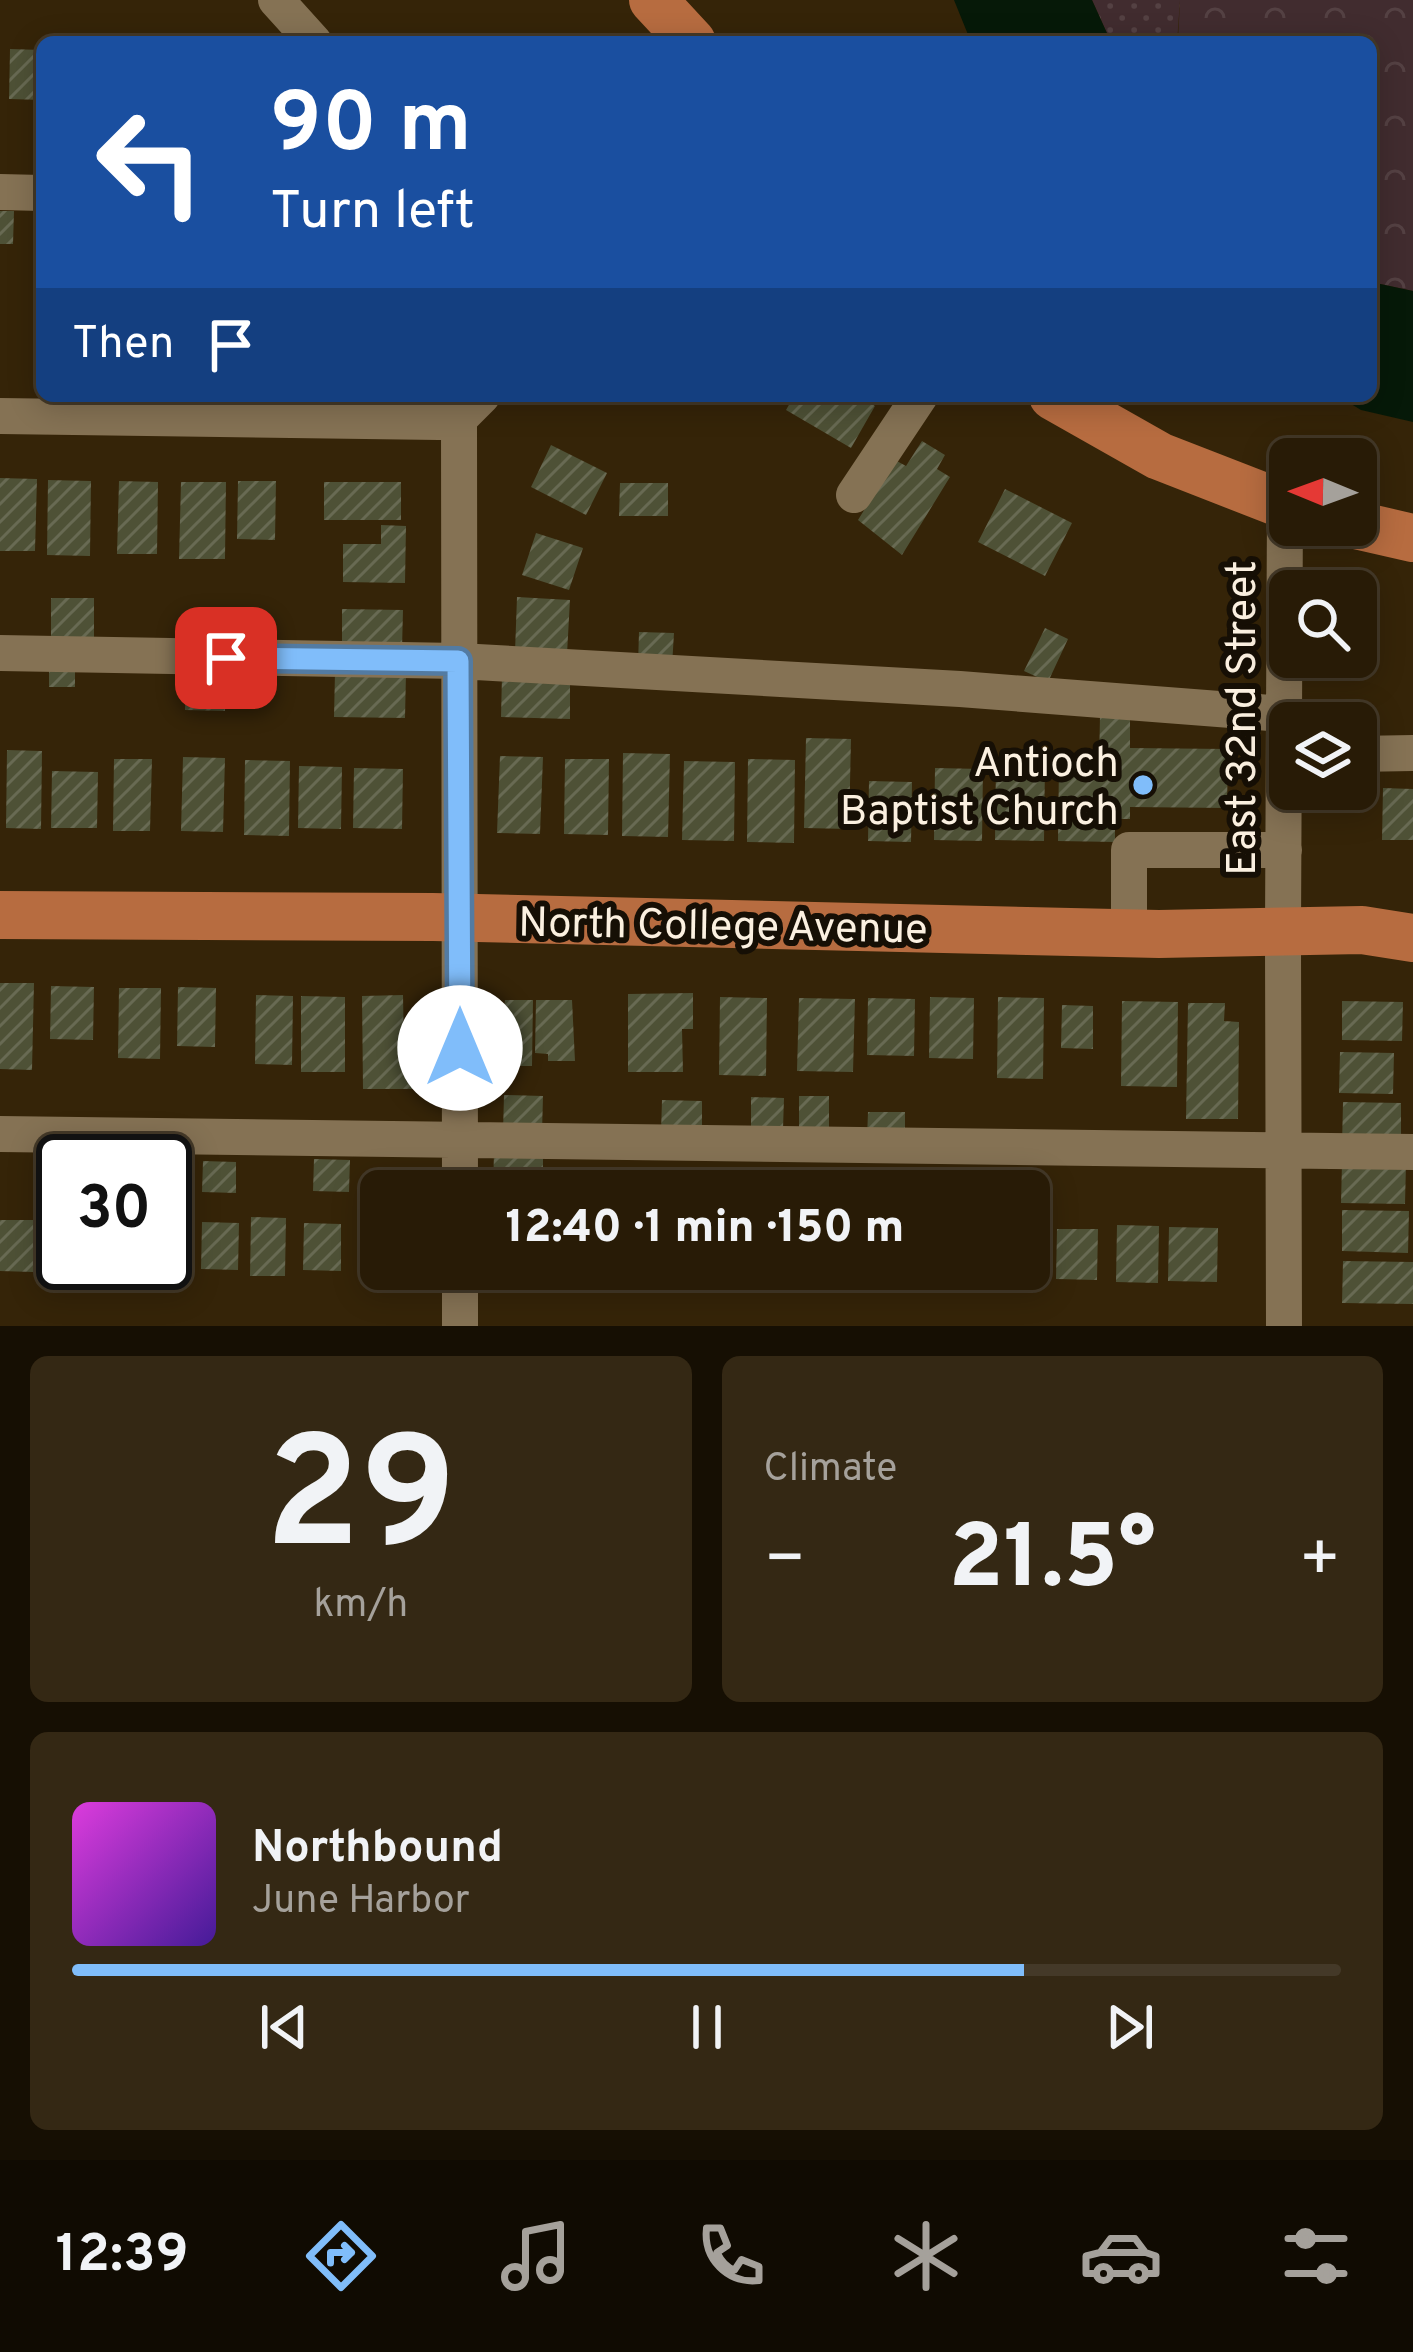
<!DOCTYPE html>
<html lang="en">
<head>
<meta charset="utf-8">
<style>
	body { margin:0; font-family:Overpass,sans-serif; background:#342814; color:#f1f3f6; height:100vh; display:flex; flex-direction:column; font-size:45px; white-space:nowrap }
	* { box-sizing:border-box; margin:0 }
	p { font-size:39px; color:#a5a19b }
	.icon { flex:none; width:66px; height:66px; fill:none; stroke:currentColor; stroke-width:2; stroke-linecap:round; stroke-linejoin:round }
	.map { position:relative; height:1326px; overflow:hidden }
	.panel { display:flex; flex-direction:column; gap:30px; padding:30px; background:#160f03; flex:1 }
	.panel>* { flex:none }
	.guide { position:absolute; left:36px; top:36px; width:1341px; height:366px; border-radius:18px; box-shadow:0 6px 30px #0003,0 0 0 3px #443928; background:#1a4fa0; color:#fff; overflow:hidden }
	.needle { width:78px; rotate:271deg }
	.controls { position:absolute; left:1269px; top:438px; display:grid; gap:24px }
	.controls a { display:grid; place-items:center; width:108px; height:108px; border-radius:18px; background:#281b06; box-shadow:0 6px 30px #0003,0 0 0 3px #443928; font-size:60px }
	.speed { position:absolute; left:36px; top:1134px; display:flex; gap:24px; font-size:60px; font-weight:700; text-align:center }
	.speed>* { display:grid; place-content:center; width:156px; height:156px; border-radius:50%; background:#281b06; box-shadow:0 6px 30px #0003,0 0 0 3px #443928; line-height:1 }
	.speed .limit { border:6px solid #111; border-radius:18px; background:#fff; color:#111 }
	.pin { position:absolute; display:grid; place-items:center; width:102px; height:102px; color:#fff; margin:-51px; border-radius:24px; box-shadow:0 6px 18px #0006 }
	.me { position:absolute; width:132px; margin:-66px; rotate:0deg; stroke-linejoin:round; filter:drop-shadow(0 0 9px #0008) }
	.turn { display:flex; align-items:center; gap:42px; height:252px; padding:0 36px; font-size:54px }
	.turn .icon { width:156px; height:156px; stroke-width:2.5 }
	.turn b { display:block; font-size:84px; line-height:102px }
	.then { display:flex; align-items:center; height:114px; padding:0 36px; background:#0003; gap:24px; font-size:45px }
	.big { font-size:90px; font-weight:800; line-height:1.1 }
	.panel .widget { flex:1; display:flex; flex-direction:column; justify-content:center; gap:18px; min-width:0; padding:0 42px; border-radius:18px; background:#342814 }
	.panel .dial { align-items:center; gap:0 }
	.dial b { font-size:156px; line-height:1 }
	.song { display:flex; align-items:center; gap:36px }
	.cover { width:144px; height:144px; border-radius:18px; background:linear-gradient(135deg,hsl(300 70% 55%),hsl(260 70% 35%)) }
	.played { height:12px; border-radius:6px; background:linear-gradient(90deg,#80bdfa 75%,#443928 75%) }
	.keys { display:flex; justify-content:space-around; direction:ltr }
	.heat { display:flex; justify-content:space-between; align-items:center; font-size:66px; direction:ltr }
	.panel .tiles { flex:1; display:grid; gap:30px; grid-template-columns:1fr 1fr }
	.widget:last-child { grid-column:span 2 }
	.trip { position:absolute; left:360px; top:1170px; width:690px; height:120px; border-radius:18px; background:#281b06; box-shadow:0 6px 30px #0003,0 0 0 3px #443928; font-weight:800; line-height:120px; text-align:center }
	.menu { display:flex; height:192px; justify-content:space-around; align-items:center; background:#100b02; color:#a5a19b }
	.menu .icon { width:84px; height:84px }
	.menu .active { color:#80bdfa }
	.menu b { font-size:54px; color:#f1f3f6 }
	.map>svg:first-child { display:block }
	.forest { fill:url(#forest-crowns) }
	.park { fill:url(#park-dots) }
	.water { fill:#061908 }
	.building { fill:url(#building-hatch) }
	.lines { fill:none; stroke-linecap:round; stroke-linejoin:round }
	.minor { stroke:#857254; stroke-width:36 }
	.major { stroke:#b76c40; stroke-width:48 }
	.route-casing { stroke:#537ba2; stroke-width:30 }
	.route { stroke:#80bdfa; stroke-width:21 }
	.poi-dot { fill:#80bdfa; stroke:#160f05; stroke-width:4.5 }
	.labels { text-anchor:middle; stroke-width:12; stroke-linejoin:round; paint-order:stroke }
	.street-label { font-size:42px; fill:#fbf0e0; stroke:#160f05 }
	.poi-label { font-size:42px; fill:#fbf0e0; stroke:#160f05; text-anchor:end }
</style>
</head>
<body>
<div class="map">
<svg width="1413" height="1326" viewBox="0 0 1413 1326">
	<defs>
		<pattern id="forest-crowns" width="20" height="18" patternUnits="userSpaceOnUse" patternTransform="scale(3)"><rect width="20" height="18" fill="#412c2f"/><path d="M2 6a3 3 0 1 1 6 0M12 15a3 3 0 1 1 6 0" fill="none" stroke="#544143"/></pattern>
		<pattern id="park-dots" width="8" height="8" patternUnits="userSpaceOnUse" patternTransform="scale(3)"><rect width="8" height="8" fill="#412c2f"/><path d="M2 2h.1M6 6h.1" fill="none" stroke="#544143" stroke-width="1.8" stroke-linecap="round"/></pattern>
		<pattern id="building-hatch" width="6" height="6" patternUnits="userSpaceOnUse" patternTransform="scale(3)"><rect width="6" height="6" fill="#4e5136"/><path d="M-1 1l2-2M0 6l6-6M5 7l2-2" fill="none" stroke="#686a53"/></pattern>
	</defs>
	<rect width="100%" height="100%" fill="#352408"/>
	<path class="forest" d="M1180 0H1413V291L1371 282V42H1178Z"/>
	<path class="park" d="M1092 0H1180L1177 42H1111Z"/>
	<path class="water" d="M954 0H1092L1111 42H971Z
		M1371 282 1413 291V422L1361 410 1338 396H1371Z"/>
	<path class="building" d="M10 49 42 50V100L9 99Z
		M0 211H14L13 244H0Z
		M794 396H858L875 406 851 448 786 410Z
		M922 441 945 455 937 469 950 477 902 555 858 520 895 460 906 466Z
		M551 445 607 473 586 515 531 487Z
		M0 478 37 479 35 551H0Z
		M48 480 91 481 90 556 47 555Z
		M119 481 158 482 157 554H117Z
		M238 481H276L275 540 237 539Z
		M181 482H226L225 559H179Z
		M324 482H401V520H324Z
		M620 483H668V516H619Z
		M1005 489 1072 523 1045 576 978 542Z
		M381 525 406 526 405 583 343 582V544H381Z
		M536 533 583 548 569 590 522 575Z
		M517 597 570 600 567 654 515 652Z
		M51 598H94V640H51Z
		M342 609 403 610 402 649 342 648Z
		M1045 628 1068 639 1048 682 1024 671Z
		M639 632 674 633 672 666 638 665Z
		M75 670V687H49V671Z
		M335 672 406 673 405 718 334 717Z
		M502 675 570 676V719L501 717Z
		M186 676 225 677V711L185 710Z
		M1100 716H1130V748L1228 749 1227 808 1130 807V819H1115V842L1058 841 1059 762 1099 763Z
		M806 738 851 739 849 829 804 828Z
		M7 750 42 751 41 829 6 828Z
		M623 753 670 754 668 837 622 836Z
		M500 756 543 757 540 834 497 833Z
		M183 757 225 758 223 832 181 831Z
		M114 759H152L150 831H113Z
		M565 759H609L608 835 564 834Z
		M748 759 795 760 794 843 747 842Z
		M245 760 290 761 289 836 244 835Z
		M684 761 735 762 734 841 682 840Z
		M996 762 1045 763 1044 841 995 840Z
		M299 766 342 767 341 829 298 828Z
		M354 768 403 769 402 829 353 828Z
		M935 768 983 769 982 841 934 840Z
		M52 771 98 772 97 828H51Z
		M869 781 912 782 911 842 868 841Z
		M1383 788 1413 789V840H1382Z
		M0 983H34L32 1070 0 1069Z
		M51 986 94 987 93 1040 50 1039Z
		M178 987 216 988 215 1047 177 1046Z
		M119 988H161L160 1059 118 1058Z
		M693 993V1029H682L683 1072H628V994Z
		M256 995 293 996 292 1065 255 1064Z
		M403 995 404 1049H424V1089H363L362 996Z
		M301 996 345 997V1072H301Z
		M720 997 767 998 766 1076 719 1075Z
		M930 997 974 998 973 1059 929 1058Z
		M998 997 1044 998 1043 1079 997 1078Z
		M799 998 855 999 853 1072 797 1071Z
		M868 998 915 999 914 1056 867 1055Z
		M505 1000H533L532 1066H498Z
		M536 1000H572L575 1061H548V1054L535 1053Z
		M1122 1001 1178 1002 1177 1087 1121 1086Z
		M1342 1001 1403 1002 1402 1041 1342 1040Z
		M1188 1003H1225L1224 1021 1239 1022 1238 1119H1186Z
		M1062 1005 1093 1006V1049L1061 1048Z
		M1340 1052 1394 1053 1393 1094 1339 1093Z
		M504 1095 543 1096 542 1133 503 1132Z
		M799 1096H829V1138H799Z
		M751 1097 784 1098 783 1129 751 1128Z
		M662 1100 702 1101V1133L661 1132Z
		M1343 1102 1401 1103V1146L1342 1145Z
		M868 1112H905V1139L867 1138Z
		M494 1152 543 1153V1191H493Z
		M314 1159 350 1160 349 1192 313 1191Z
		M203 1161 236 1162V1193L202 1192Z
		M1342 1163 1406 1164 1405 1204 1341 1203Z
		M52 1210H63V1263H91V1276L51 1275Z
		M1342 1210 1409 1211 1408 1253 1342 1251Z
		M251 1217 286 1218 285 1276H250Z
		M0 1220H34L33 1272 0 1271Z
		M202 1222 239 1223 238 1270 201 1269Z
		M165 1223 191 1224 190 1278 150 1277V1263H165Z
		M304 1223 341 1224V1271L303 1270Z
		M1117 1225 1159 1226 1158 1283 1116 1282Z
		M1169 1227 1218 1228 1217 1282 1168 1281Z
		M367 1228H381V1266H366Z
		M1057 1229H1098L1097 1280 1056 1279Z
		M1029 1231H1039L1038 1290 995 1289V1269H1029Z
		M1343 1261 1413 1262V1304L1342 1303Z
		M101 1263H139V1277H100Z
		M500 1269H547V1285H500Z
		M566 1269H603V1289H565Z
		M622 1269H670V1291H621Z
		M681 1269H721V1289L681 1288Z
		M741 1269H781V1286L741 1285Z
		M813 1269H857L856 1286H812Z
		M871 1269H910L909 1288 870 1287Z
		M931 1269H972L971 1288H930Z"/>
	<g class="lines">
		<path class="minor" d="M276 0 314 42
			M0 192 42 193
			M0 416 439 422 459 419 482 396
			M459 419 460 1191
			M854 495 920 396
			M0 653 459 661 960 689 1283 714
			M1356 754 1413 753
			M1283 929 1285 506
			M1129 933V850H1284
			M1283 946 1284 1326
			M0 1134 1413 1152
			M460 1269V1326"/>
		<path class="major" d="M653 0 692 42
			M1053 396 1159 456 1290 507
			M1356 525 1413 538
			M0 915 433 917 1159 934 1362 930 1413 938"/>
	</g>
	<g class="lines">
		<g class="route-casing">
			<path id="route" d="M226 658 458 661 460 1048"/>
		</g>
		<use href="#route" class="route"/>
	</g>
	<circle class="poi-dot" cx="1143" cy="785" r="12"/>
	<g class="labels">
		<g class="street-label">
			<text transform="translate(1240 718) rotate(-90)" y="15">East 32nd Street</text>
			<text transform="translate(723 924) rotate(1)" y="15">North College Avenue</text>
		</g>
		<g class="poi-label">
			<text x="1119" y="776">Antioch<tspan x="1119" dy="48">Baptist Church</tspan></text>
		</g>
	</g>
</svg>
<div class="controls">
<a><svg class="needle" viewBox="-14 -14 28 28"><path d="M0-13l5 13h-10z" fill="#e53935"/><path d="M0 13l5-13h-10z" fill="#a5a19b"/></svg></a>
<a><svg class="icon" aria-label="search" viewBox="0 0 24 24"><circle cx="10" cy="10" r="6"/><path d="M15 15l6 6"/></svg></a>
<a><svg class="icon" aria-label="layers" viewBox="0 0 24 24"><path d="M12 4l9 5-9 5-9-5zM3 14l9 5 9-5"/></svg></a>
</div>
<div class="speed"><div class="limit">30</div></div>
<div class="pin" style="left:226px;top:658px;background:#d93025"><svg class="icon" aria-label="arrive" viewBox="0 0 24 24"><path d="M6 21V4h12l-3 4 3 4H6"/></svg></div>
<svg class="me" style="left:460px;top:1048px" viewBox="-20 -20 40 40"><circle r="19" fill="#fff"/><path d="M0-13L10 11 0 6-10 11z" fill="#80bdfa"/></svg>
<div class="trip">12:40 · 1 min · 150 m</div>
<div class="guide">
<div class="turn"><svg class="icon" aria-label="left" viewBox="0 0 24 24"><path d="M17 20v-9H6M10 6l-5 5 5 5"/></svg><div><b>90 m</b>Turn left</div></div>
<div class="then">Then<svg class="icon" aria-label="arrive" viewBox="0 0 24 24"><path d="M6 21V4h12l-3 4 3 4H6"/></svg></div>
</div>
</div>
<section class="panel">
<div class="tiles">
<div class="widget dial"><b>29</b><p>km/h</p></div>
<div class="widget"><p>Climate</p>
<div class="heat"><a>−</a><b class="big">21.5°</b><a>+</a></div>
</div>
<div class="widget">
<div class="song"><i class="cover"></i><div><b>Northbound</b><p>June Harbor</p></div></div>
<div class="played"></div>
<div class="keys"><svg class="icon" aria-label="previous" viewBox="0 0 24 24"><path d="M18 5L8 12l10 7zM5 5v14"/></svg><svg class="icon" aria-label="pause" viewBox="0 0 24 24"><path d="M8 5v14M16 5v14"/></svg><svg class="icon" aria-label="next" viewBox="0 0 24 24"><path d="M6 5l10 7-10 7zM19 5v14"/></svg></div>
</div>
</div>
</section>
<nav class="menu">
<b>12:39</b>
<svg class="icon active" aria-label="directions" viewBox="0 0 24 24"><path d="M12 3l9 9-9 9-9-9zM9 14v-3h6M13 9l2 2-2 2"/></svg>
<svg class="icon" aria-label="music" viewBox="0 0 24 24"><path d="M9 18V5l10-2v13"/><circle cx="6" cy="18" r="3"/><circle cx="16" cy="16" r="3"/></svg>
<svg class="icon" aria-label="phone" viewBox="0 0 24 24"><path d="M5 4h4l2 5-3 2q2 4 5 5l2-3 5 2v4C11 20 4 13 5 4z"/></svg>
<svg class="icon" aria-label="climate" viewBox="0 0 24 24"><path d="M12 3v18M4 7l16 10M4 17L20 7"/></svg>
<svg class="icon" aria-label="car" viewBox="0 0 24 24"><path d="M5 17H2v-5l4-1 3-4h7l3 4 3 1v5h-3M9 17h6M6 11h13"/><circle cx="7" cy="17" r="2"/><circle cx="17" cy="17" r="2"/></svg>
<svg class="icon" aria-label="filters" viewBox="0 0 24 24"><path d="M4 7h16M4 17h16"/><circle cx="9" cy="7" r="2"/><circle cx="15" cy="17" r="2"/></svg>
</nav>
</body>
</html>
